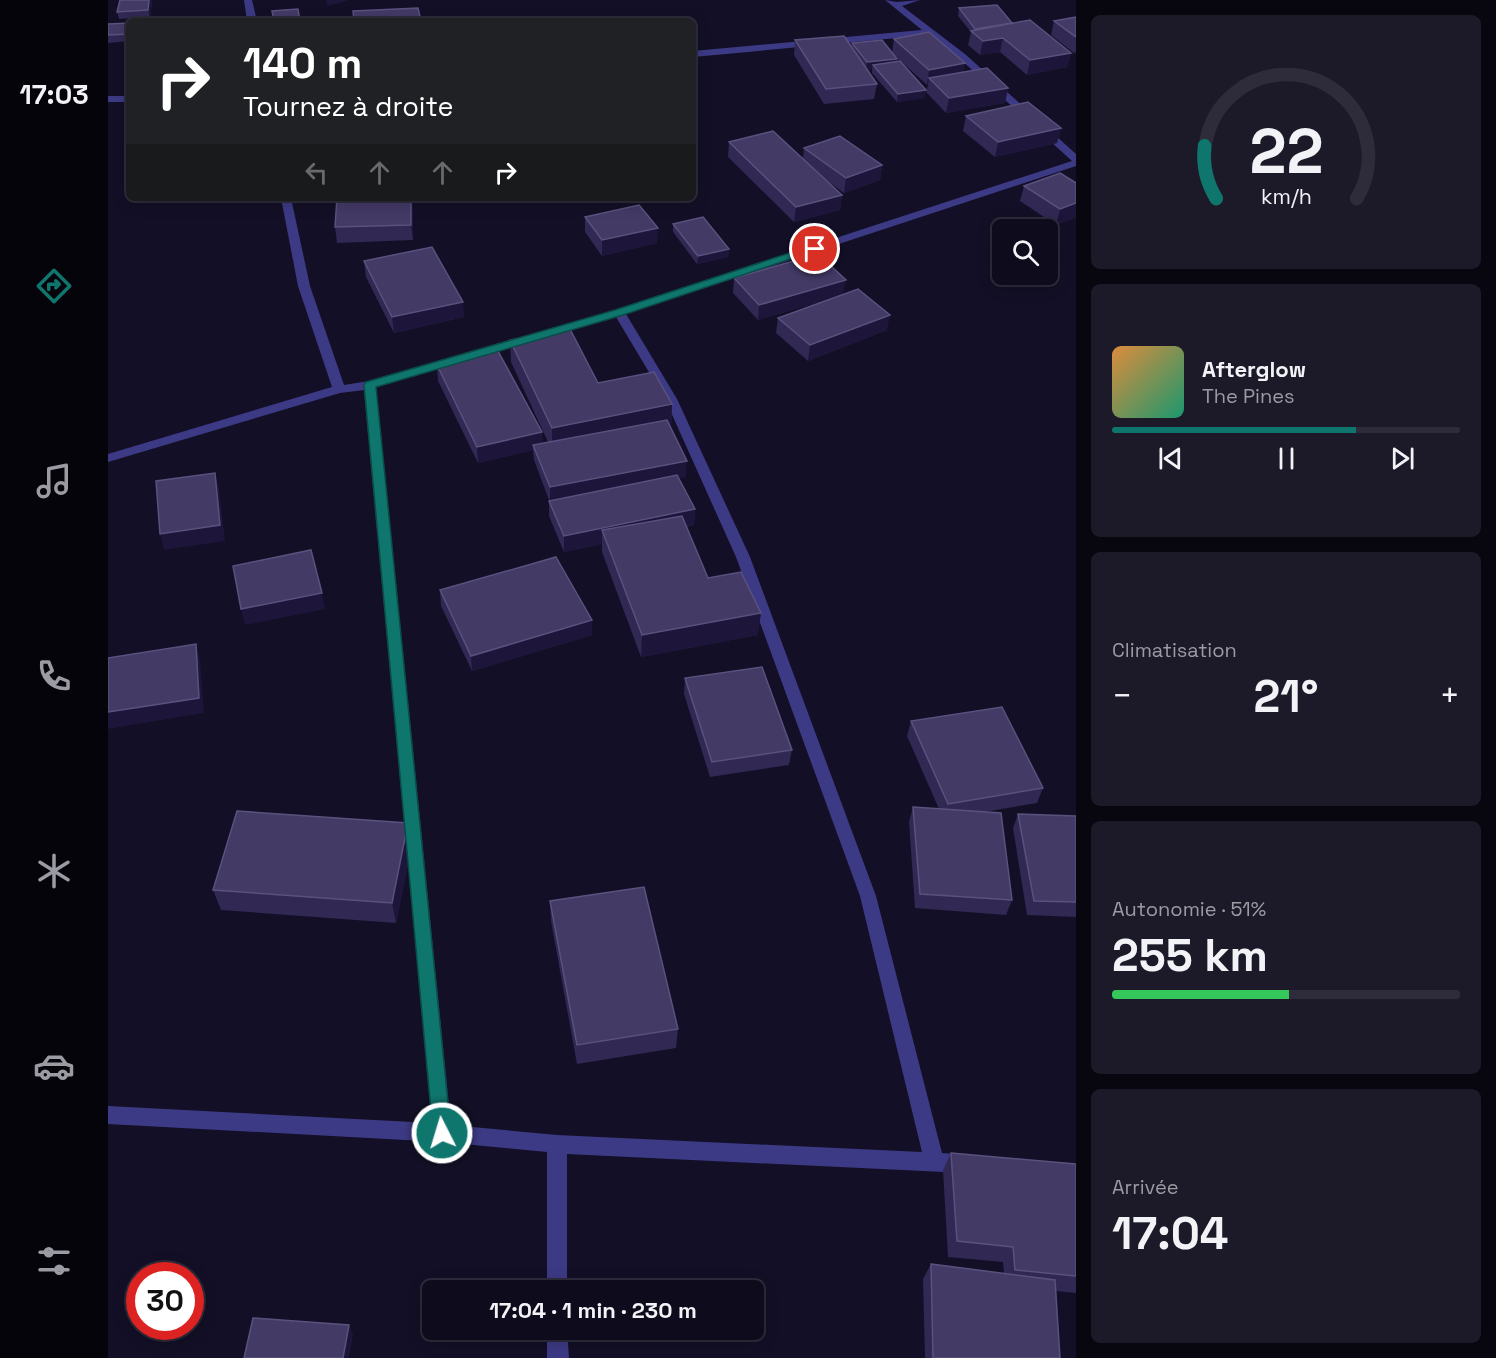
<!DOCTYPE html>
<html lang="fr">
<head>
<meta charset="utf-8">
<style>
	body { margin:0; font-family:"Space Grotesk",sans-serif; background:#1c1929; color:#f1f3f6; height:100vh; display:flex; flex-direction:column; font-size:22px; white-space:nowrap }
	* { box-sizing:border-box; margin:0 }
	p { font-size:20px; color:#9b9ba3 }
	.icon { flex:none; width:33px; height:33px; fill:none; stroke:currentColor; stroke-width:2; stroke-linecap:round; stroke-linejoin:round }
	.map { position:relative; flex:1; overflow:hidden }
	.side { display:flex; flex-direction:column; gap:15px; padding:15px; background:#08060f; width:420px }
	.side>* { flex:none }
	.hud { position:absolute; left:18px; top:18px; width:570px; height:183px; border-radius:9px; box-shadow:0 3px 15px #0003,0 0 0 2px #2e2b3b; background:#202124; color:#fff; overflow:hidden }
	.buttons { position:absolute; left:884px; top:219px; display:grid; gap:12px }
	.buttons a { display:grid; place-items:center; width:66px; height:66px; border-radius:9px; background:#0e0b1c; box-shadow:0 3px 15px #0003,0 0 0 2px #2e2b3b; font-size:30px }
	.speed { position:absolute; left:18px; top:1262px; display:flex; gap:12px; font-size:30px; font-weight:700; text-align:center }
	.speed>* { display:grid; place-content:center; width:78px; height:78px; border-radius:50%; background:#0e0b1c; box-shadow:0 3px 15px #0003,0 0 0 2px #2e2b3b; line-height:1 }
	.speed .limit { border:9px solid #d22; background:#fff; color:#111 }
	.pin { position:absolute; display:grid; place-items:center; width:51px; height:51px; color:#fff; margin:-26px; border:3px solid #fff; border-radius:50%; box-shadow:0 2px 6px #0007 }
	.me { position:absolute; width:66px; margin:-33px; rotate:355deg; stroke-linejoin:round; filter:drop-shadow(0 0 4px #0008) }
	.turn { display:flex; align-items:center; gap:21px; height:126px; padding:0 18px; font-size:27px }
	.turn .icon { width:78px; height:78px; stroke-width:2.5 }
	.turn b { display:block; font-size:42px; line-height:51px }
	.lanes { display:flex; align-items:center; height:57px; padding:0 18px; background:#0003; justify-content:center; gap:30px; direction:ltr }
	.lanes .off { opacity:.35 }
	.big { font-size:45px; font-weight:700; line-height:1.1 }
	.side .card { flex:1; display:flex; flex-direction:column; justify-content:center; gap:9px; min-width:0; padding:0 21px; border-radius:9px; background:#1c1929 }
	.side .dial { align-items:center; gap:0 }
	.dial svg { height:156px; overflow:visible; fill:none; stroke:#2e2b3b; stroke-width:7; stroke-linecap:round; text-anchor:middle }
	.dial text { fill:#f1f3f6; stroke:none }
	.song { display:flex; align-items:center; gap:18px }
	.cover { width:72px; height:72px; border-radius:9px; background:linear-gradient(135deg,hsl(30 70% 55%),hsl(160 70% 35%)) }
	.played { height:6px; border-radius:3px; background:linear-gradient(90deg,#0f766e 70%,#2e2b3b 70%) }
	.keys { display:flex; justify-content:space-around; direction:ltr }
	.heat { display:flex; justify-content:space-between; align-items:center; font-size:33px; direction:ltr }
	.charge { height:9px; border-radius:4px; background:linear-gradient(90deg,#34c759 51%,#2e2b3b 0) }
	.trip { position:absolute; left:314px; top:1280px; width:342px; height:60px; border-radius:9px; background:#0e0b1c; box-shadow:0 3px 15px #0003,0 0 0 2px #2e2b3b; font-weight:700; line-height:60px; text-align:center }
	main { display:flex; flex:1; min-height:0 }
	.tabs { display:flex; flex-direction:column; width:108px; justify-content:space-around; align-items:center; background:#06040b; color:#9b9ba3 }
	.tabs .icon { width:42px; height:42px }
	.tabs .selected { color:#0f766e }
	.tabs b { font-size:27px; color:#f1f3f6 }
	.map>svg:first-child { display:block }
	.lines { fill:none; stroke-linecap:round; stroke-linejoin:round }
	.street { fill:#3d3a85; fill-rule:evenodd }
	.wall { fill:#312854 }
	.shaded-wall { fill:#1d163a }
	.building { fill:#433a66; stroke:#5a527e; stroke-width:1.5 }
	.route { fill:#0f766e; stroke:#0a4d48; stroke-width:1.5 }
</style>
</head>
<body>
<main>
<nav class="tabs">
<b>17:03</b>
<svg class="icon selected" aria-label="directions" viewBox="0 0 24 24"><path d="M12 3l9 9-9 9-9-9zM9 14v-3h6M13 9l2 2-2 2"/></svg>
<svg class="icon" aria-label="music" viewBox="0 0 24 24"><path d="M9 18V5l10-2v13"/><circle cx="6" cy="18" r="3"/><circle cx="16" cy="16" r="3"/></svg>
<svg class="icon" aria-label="phone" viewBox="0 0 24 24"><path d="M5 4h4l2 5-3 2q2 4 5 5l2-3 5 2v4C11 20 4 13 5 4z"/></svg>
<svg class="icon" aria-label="climate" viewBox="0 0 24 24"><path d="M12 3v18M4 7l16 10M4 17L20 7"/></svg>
<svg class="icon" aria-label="car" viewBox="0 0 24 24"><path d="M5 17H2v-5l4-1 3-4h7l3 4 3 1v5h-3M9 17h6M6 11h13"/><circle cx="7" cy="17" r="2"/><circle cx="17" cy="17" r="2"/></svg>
<svg class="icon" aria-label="filters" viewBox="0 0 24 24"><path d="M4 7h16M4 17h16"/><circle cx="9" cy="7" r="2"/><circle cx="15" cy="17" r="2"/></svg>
</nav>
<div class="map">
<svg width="968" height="1358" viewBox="0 0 968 1358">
	<rect width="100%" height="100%" fill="#130f26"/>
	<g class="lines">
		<path class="street" d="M136 0H144L149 21H139Z
			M777 0 789 2 812 0 794 6 857 54 968 154V166L518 314 569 399 642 557 768 896 834 1153 857 1155 864 1157 867 1164 864 1171 857 1173 459 1154V1290H439V1152L334 1142 0 1124V1106L324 1123 256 390 232 393 0 462V454L224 387 190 286 173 198H183L202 286 236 385 261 381 507 310 964 161 851 58 821 35 585 57V51L814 30ZM508 317 557 399 628 557 752 896 814 1152 449 1135 343 1125 268 387Z
			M0 96H21V102H0Z
			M439 1329H459L461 1358H439Z"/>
	</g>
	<path class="wall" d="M0 0H43L44 3 42 17 11 19 9 12 12 0Z
		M851 8 904 23 963 53 959 67 919 75 892 52 872 55 860 45 863 32 850 16Z
		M968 17V52L966 53 943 35 946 21Z
		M21 23V41L0 43V24Z
		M786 39 856 72 900 88 897 103 838 113 818 92 820 85H819L786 55 788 62 817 98 789 102 764 73V69L759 70 769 84 766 99 716 104 686 55 687 40 743 47 744 43 784 53Z
		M858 116 953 128 949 143 887 157 855 131Z
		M621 142 695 159 696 148 774 165 772 180 736 193 718 180 734 195 732 210 686 222 620 157Z
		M968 183V217L948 225 912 201 916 186Z
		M305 207V240L229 243 227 227Z
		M477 217 549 243 494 256 477 232Z
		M565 224 621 249 620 257 589 264 565 232Z
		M256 261 356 317 286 333 258 277Z
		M626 278 735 294 779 330 700 361 668 333 670 318 718 300 650 320 625 293Z
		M402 340 490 383 564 404 563 426H561L578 477 571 478 587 509 586 525 578 527 600 578 650 635 533 657 494 552V544L456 552 441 516V500L426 460 425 450 370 463 330 381 329 365 434 443 440 442 403 362Z
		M332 590 484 635 364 671 333 606Z
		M577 678 684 750 681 765 602 777 576 694Z
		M803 721 935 788 929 803 876 812 904 900 898 915 807 908 801 822 805 807 831 809 799 736Z
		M910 814 968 816V917L919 915 905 828Z
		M304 844 288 923 113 910 105 890Z
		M442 901 570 1029 568 1048 469 1064 443 921Z
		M843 1153 968 1164V1293L948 1291 952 1358H817L815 1279 823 1264 896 1273 895 1262 840 1257 835 1170Z"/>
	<path class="shaded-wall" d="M41 0H43L44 3 42 17 40 10Z
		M218 0H239V1L219 6Z
		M895 38 892 52 872 55 875 41Z
		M963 53 959 67 919 75 922 60Z
		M789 59 787 66 765 65 764 69 758 70 759 62Z
		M857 63 855 78H821L820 85H819L821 70Z
		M900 88 897 103 838 113 841 98Z
		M818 90 817 98 789 102 790 94Z
		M953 128 949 143 887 157 890 142Z
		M774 165 772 180 736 193 738 178Z
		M734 195 732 210 686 222 688 207Z
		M303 198 305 207V240L303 225Z
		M968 203V217L948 225 952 209Z
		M550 228 549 243 494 256V240Z
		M621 249 620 257 589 264 590 256Z
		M738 280 735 295 650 320 651 305Z
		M355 302 356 317 286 333 284 317Z
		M782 315 779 330 700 361 702 345Z
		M564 404 563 426 444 451V428Z
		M434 432 435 448 425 445V450L370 463 369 447Z
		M579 461 578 477 442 502V487Z
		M107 473 111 488 117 541 56 550 52 534Z
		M587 509 586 525 499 543 494 530V544L456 552V536Z
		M214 593 217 609 137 625 133 609Z
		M653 613 650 635 533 657 534 635Z
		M484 620V635L364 671 363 656Z
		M88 644 92 660 96 713 0 729V712Z
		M300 823 304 844 288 923 284 903Z
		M241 1325 245 1335 241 1358H235Z"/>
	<path class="building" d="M12 0H41L40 10 9 12Z
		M889 5 904 23 867 29 851 8Z
		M310 8 313 21H246L245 11Z
		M190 9 192 21H166L164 11Z
		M968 17V37L946 21Z
		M109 20V21H71Z
		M922 20 963 53 922 60 895 38 875 41 863 31Z
		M21 23V34L0 35V24Z
		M821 32 857 63 821 70 786 39Z
		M736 36 769 84 718 89 687 40Z
		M774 40 789 59 759 62 744 43Z
		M792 61 818 90 790 94 765 65Z
		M879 68 900 88 841 98 821 78Z
		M920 102 953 128 890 142 858 116Z
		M665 131 734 195 688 207 621 142Z
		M732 136 774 165 738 178 696 148Z
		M952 173 968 183V203L952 209 916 186Z
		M229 198H303V225L227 227Z
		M531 205 550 228 494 240 477 217Z
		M595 217 621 249 590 256 565 224Z
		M324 247 355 302 284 317 256 261Z
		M710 254 738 280 651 305 626 278Z
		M750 289 782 315 702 345 670 318Z
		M462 329 490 383 546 372 564 404 444 428 402 340Z
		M390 351 434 432 369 447 329 365Z
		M559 420 579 461 442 487 425 445Z
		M107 473 112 525 52 534 48 481Z
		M569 475 587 509 456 536 441 501Z
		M574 516 600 578 633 572 653 613 534 635 494 530Z
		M203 550 214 593 133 609 125 566Z
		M448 557 484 620 363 656 332 590Z
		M88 644 91 698 0 712V658Z
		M654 667 684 750 604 762 577 678Z
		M894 707 935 788 840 804 803 721Z
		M805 807 893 813 904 900 812 894Z
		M129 811 300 823 284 903 105 890Z
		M910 814 968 816V902L926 901Z
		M536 887 570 1029 469 1045 442 901Z
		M843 1153 968 1164V1276L907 1270 905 1247 849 1241Z
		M823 1264 947 1280 952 1358H825Z
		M145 1318 241 1325 235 1358H136Z"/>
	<path class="route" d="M703 246 712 249 515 315 268 387 343 1133 340 1139 334 1142 328 1139 325 1133 256 385 258 382 507 310Z"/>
</svg>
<div class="buttons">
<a><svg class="icon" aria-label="search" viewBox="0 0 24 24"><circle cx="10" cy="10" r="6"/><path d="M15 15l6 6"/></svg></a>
</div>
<div class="speed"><div class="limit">30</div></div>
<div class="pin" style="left:707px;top:249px;background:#d93025"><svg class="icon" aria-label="arrive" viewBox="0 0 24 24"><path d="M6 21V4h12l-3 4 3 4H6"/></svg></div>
<svg class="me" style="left:334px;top:1133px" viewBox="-20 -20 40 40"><circle r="17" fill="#0f766e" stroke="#fff" stroke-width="3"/><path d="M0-11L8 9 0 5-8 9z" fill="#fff"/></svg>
<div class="trip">17:04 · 1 min · 230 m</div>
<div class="hud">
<div class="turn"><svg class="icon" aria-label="right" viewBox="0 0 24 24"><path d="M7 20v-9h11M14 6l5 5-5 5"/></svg><div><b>140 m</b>Tournez à droite</div></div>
<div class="lanes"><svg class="icon off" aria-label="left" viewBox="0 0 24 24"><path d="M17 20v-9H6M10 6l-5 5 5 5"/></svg><svg class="icon off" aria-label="ahead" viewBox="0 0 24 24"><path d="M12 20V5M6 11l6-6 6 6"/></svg><svg class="icon off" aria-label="ahead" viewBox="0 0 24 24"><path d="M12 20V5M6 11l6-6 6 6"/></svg><svg class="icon" aria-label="right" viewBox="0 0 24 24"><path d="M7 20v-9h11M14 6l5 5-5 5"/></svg></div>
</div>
</div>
<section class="side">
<div class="card dial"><svg viewBox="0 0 100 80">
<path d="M14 69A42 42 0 1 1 86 69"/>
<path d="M14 69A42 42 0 0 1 8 42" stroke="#0f766e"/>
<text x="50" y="56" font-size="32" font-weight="700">22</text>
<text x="50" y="72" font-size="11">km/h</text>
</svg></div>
<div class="card">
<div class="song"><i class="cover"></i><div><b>Afterglow</b><p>The Pines</p></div></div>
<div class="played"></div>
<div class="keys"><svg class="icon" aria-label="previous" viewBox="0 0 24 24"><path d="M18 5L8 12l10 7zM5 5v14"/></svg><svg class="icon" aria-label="pause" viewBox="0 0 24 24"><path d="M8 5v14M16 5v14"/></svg><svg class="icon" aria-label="next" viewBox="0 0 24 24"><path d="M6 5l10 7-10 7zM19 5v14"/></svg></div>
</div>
<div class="card"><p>Climatisation</p>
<div class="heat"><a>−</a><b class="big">21°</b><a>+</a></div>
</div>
<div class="card"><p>Autonomie · 51%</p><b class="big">255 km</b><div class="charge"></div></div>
<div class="card"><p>Arrivée</p><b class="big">17:04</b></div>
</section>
</main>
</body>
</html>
